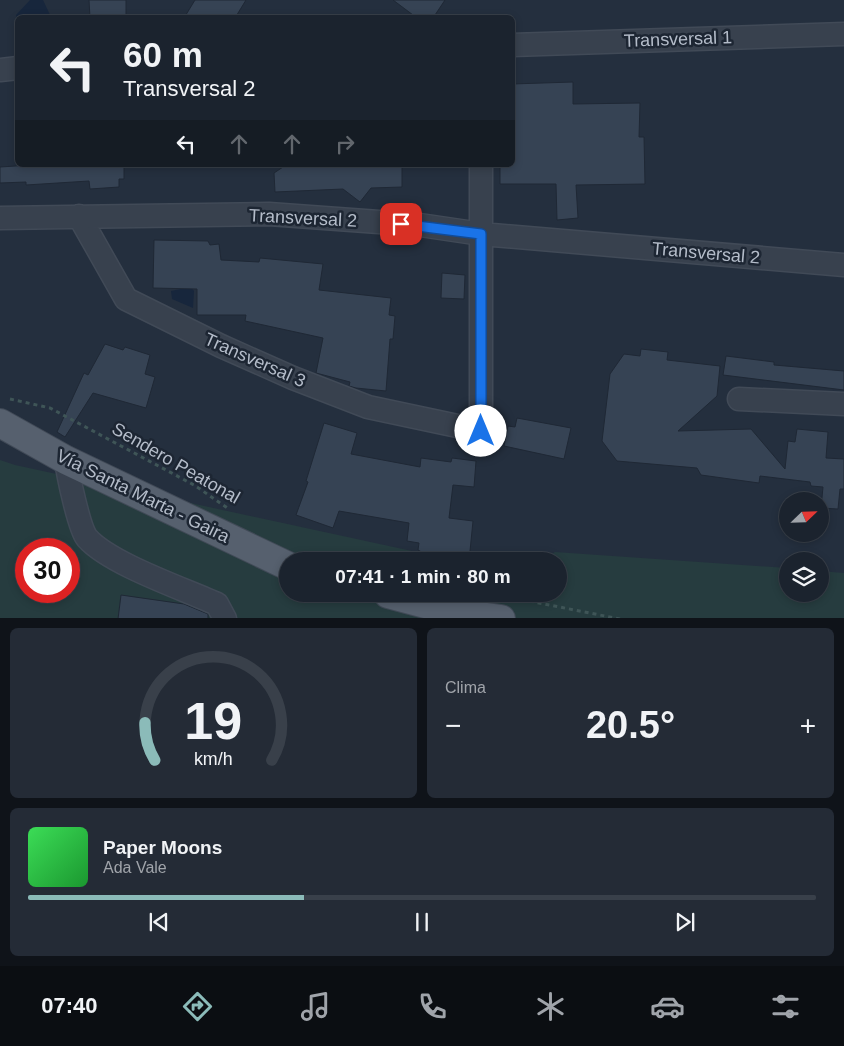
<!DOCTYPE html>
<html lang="es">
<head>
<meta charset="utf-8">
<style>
	body { margin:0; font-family:Helvetica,sans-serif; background:#242b36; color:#f1f3f6; height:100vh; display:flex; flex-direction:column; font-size:19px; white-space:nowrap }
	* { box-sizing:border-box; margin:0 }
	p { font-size:16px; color:#a0a4aa }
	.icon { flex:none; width:28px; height:28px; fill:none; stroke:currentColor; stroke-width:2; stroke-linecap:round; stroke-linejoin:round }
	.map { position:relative; height:618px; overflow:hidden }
	.side { display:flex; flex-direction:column; gap:10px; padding:10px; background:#0f1319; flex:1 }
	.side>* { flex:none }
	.guide { position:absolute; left:15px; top:15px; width:500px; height:152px; border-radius:8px; box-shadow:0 2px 8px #0003,0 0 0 1px #39404a; background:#1b232e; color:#f1f3f6; overflow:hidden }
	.needle { width:32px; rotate:67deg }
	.tools { position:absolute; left:779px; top:492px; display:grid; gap:10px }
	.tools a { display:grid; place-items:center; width:50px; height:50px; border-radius:50%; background:#1b232e; box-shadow:0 2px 8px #0003,0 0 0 1px #39404a; font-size:25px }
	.speed { position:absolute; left:15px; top:538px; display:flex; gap:10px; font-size:25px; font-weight:700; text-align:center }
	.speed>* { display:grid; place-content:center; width:65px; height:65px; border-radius:50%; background:#1b232e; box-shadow:0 2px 8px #0003,0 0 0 1px #39404a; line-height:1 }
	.speed .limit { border:8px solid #d22; background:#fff; color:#111 }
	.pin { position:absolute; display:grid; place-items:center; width:42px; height:42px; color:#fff; margin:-21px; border-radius:10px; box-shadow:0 2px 8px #0006 }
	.me { position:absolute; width:55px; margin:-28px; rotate:0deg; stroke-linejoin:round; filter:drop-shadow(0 0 4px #0008) }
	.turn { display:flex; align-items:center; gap:18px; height:105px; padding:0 25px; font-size:22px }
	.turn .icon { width:65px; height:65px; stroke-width:2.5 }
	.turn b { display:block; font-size:35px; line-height:42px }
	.lanes { display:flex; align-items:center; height:48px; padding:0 25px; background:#0003; justify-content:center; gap:25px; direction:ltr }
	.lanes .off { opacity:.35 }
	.big { font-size:38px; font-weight:800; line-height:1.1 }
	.side .tile { flex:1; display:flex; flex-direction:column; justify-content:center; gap:8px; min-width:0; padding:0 18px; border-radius:8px; background:#242b36 }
	.side .dial { align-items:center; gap:0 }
	.dial svg { height:130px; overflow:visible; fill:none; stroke:#39404a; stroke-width:7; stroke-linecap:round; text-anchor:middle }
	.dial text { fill:#f1f3f6; stroke:none }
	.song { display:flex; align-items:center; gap:15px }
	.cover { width:60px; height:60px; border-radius:8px; background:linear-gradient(135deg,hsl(130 70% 55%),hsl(130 70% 35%)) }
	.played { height:5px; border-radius:2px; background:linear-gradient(90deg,#8bbbb9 35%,#39404a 35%) }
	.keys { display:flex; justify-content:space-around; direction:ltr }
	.heat { display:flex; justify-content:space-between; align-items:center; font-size:28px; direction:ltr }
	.side .tiles { flex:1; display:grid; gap:10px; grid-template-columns:1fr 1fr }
	.tile:last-child { grid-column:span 2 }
	.trip { position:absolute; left:279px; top:552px; width:288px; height:50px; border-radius:25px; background:#1b232e; box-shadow:0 2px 8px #0003,0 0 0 1px #39404a; font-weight:800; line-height:50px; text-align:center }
	.dock { display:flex; height:80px; justify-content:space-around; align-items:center; background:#0b0e12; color:#a0a4aa }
	.dock .icon { width:35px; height:35px }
	.dock .on { color:#8bbbb9 }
	.dock b { font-size:22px; color:#f1f3f6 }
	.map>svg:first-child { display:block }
	.green { fill:#263c3f; fill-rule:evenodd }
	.water { fill:#17263c }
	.building { fill:#364354; stroke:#1f2835 }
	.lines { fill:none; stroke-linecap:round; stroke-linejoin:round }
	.minor-casing { stroke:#414a57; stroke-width:25 }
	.major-casing { stroke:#414a57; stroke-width:30 }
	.path { stroke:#3f5557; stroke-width:3; stroke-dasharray:4 4; stroke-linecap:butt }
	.minor { stroke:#38414e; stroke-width:22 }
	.major { stroke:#56606e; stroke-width:28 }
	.route-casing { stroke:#114b97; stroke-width:12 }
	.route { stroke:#1a73e8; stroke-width:9 }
	.labels { text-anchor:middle; stroke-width:5; stroke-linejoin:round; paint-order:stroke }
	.street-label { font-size:18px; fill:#b4bcc9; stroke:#1d2633 }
</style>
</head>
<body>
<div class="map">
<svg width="844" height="619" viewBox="0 0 844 619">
	<rect width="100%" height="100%" fill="#242f3e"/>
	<path class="green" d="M0 460 15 465 458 561H288V594H558V561H541L555 552 787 568 788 594H820V571L844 573V618L0 619ZM26 549H69V591H26Z"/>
	<path class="water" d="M30 0H43L51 17 18 18 17 27 16 15Z
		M191 287 194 291 193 308 172 299 171 291Z"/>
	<path class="building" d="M89 0H126V18H90Z
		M195 0H246L235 18H184Z
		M393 0H445L433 18H417Z
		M573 82V104L640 103 639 137H644L645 184 576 185 578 218 557 220 556 184H500V165H512V84Z
		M31 165H124V179H119V187L90 189 89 181 26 185V182L0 183V167Z
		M286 165H402V187L371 188 360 202 343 189 275 192 274 173Z
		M154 240 208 241 210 245 219 244 221 260 259 262 260 258 323 264 319 290 391 298 389 315 395 316 393 339H390L386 391 356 388 349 386 350 382 316 373 323 338 245 321 246 315H197V289L153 288Z
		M442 273 465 275 464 299 441 298Z
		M105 344 123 350 125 347 150 355 145 374 155 377 146 408 93 393 65 437 57 432 84 373 88 375Z
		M641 349 668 352 667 360 720 366 717 396 678 431 751 429 785 469 788 441 795 442 797 429 828 432 826 458 844 459V489H840L838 509 821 508 823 487 811 486 810 482 760 476 759 483 701 475 697 468 617 461 602 441 610 374 624 354 640 356Z
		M726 356 774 362V365L844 371V390L723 375Z
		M517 418 571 428 564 459 504 446 508 426 515 427Z
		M324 423 357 433 351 454 420 467 421 458 451 462 452 458 476 461 474 487 453 485 449 518 473 521 469 561H438L418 550 419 543 407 541 409 523 339 511 333 528 296 515 308 482 306 481Z
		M121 595 184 604 208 614V619H118Z"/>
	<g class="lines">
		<g class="minor-casing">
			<path id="minor" d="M512 45 844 34
				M0 70 18 68
				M79 216 126 299 221 346 293 378 368 407 481 431V165
				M0 218 269 214 420 225 481 234 844 265
				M739 399 844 404
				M66 460C68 475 79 528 87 538 110 564 184 589 217 604L225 619"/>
		</g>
		<g class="major-casing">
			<path id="major" d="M0 423 66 460 288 566
				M388 594 459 613 501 619"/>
		</g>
		<path class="path" d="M10 399 50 408 194 485 229 509
			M309 556 334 561
			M514 598 620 619"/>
		<use href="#minor" class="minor"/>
		<use href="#major" class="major"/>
	</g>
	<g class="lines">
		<g class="route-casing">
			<path id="route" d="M401 224 481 234V431"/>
		</g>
		<use href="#route" class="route"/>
	</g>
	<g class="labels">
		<g class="street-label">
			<text transform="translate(678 39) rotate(-2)" y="6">Transversal 1</text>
			<text transform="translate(303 218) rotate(3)" y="6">Transversal 2</text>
			<text transform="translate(706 253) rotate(5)" y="6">Transversal 2</text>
			<text transform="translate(255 360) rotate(24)" y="6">Transversal 3</text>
			<text transform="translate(176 463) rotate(30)" y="6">Sendero Peatonal</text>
			<text transform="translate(143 496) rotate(26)" y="6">Vía Santa Marta - Gaira</text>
		</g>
	</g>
</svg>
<div class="tools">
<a><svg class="needle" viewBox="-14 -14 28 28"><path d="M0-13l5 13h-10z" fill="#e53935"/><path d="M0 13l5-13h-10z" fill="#a0a4aa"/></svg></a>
<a><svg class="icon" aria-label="layers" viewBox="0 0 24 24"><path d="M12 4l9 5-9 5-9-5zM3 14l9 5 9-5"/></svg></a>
</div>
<div class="speed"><div class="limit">30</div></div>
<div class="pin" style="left:401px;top:224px;background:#d93025"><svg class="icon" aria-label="arrive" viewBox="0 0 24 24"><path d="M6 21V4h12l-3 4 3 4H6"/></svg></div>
<svg class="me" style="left:481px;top:431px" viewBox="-20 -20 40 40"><circle r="19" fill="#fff"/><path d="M0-13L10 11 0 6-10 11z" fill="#1a73e8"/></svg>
<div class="trip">07:41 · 1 min · 80 m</div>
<div class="guide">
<div class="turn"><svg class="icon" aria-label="left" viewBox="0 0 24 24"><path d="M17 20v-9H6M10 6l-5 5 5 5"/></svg><div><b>60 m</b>Transversal 2</div></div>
<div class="lanes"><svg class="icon" aria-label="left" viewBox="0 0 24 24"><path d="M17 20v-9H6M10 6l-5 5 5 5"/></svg><svg class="icon off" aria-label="ahead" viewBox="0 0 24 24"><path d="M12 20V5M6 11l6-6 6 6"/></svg><svg class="icon off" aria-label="ahead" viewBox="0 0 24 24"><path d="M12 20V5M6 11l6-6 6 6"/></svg><svg class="icon off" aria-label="right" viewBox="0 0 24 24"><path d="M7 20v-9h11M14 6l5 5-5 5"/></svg></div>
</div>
</div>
<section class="side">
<div class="tiles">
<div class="tile dial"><svg viewBox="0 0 100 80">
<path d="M14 69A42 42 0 1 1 86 69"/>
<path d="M14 69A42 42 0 0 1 8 46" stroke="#8bbbb9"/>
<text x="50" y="56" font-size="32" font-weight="700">19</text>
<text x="50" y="72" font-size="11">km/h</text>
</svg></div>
<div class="tile"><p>Clima</p>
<div class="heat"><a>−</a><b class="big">20.5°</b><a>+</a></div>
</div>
<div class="tile">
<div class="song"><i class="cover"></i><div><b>Paper Moons</b><p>Ada Vale</p></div></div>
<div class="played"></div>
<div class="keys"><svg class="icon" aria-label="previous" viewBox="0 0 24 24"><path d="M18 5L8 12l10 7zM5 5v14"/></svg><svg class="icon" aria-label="pause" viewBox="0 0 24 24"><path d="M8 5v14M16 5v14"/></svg><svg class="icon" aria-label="next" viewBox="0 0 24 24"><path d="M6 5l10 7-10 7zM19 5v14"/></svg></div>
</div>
</div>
</section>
<nav class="dock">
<b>07:40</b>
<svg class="icon on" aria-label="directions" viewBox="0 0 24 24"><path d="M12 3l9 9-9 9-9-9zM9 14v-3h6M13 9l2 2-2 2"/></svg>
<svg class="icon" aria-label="music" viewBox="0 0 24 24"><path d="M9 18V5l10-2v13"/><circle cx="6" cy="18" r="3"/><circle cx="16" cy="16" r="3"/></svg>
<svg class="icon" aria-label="phone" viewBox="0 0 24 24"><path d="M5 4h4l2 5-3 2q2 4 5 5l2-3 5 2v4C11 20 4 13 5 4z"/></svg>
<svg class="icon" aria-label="climate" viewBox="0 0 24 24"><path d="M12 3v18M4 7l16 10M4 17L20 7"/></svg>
<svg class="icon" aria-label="car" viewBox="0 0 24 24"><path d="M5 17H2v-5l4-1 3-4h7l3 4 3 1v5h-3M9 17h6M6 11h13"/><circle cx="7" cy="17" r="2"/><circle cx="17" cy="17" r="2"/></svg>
<svg class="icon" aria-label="filters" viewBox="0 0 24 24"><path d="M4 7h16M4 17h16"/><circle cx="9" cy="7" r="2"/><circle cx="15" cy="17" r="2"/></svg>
</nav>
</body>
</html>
